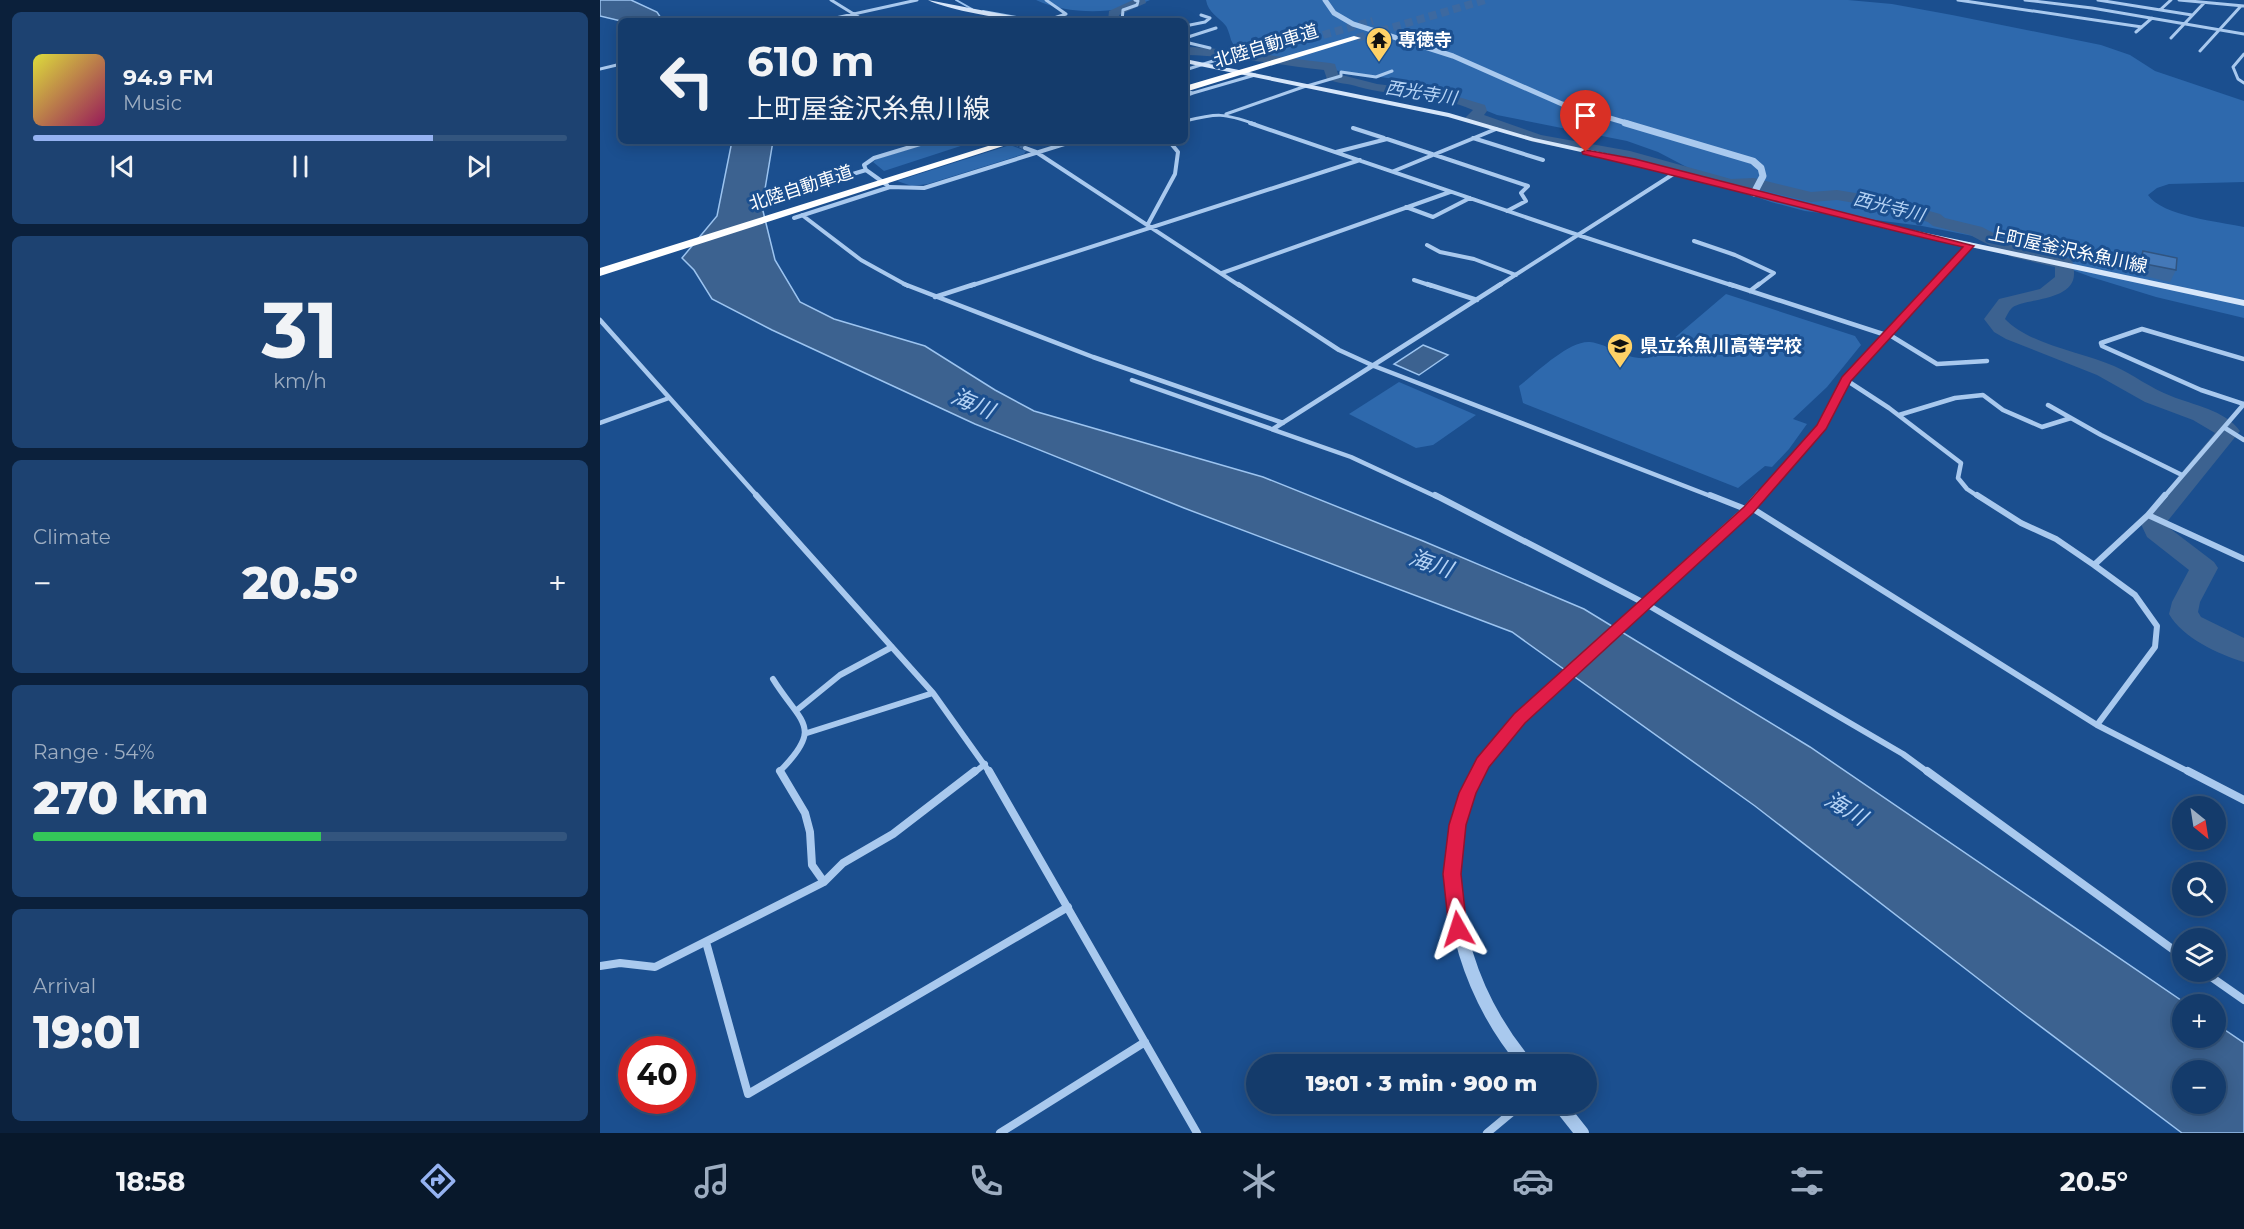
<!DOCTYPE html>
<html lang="en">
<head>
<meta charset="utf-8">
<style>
	body { margin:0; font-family:Montserrat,"Noto Sans JP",sans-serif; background:#1d4271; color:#f1f3f6; height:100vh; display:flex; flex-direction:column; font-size:22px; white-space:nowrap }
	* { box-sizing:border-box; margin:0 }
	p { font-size:20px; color:#9dadc1 }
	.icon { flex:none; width:33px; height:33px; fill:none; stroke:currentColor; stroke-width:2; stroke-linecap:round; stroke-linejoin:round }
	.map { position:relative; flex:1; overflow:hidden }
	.side { display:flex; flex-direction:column; gap:12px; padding:12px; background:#0b203b; width:600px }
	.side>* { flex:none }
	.hud { position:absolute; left:18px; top:18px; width:570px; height:126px; border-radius:9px; box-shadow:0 3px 15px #0003,0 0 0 2px #33557e; background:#143b6b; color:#f1f3f6; overflow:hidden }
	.needle { width:39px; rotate:150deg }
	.controls { position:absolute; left:1572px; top:796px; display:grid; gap:12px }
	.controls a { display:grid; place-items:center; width:54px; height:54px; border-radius:50%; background:#143b6b; box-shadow:0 3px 15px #0003,0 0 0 2px #33557e; font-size:30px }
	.speed { position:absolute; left:18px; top:1036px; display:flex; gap:12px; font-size:30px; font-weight:700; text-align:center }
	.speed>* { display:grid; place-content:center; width:78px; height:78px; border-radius:50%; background:#143b6b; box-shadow:0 3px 15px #0003,0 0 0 2px #33557e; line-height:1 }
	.speed .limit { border:9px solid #d22; background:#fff; color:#111 }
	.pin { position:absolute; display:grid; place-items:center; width:51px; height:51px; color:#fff; margin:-62px -26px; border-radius:50% 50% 50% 0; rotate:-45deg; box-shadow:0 0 6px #0007 }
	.pin .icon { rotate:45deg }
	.me { position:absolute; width:66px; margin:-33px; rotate:354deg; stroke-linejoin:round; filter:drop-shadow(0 0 4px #0008) }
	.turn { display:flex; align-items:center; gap:21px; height:126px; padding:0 30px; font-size:27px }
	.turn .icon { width:78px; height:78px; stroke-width:2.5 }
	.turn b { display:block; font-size:42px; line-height:51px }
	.big { font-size:45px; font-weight:800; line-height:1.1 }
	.side .card { flex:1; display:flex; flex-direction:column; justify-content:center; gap:9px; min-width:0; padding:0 21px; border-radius:9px; background:#1d4271 }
	.side .dial { align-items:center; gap:0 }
	.dial b { font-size:78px; line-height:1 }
	.song { display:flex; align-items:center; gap:18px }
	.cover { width:72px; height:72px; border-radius:9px; background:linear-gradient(135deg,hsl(60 70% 55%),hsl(330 70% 35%)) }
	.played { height:6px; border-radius:3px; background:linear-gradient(90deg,#95b2f1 75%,#33557e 75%) }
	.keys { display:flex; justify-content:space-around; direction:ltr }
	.heat { display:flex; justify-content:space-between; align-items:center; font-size:33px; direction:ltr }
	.charge { height:9px; border-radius:4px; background:linear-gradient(90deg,#34c759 54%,#33557e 0) }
	.trip { position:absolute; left:646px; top:1054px; width:351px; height:60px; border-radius:30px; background:#143b6b; box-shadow:0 3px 15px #0003,0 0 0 2px #33557e; font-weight:800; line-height:60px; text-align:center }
	.tab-bar { display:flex; height:96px; justify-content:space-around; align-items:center; background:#08182b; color:#9dadc1 }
	.tab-bar .icon { width:42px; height:42px }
	.tab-bar .selected { color:#95b2f1 }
	.tab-bar b { font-size:27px; color:#f1f3f6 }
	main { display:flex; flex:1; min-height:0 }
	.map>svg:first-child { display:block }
	.green { fill:#2e69ad }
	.water { fill:#3c6290; stroke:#9cc4f0; stroke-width:1.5; fill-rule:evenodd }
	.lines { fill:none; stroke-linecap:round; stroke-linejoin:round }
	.stream { stroke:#9cc4f0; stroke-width:2 }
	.river { fill:#3c6290; fill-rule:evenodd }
	.minor-tunnel { stroke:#3d69a0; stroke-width:4; stroke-dasharray:4 1.5; stroke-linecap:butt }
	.motorway-tunnel { stroke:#3d69a0; stroke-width:8; stroke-dasharray:8 4.5; stroke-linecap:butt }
	.minor-far4 { stroke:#a9c9ee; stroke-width:3 }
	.minor-far3 { stroke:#a9c9ee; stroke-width:4 }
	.minor-far2 { stroke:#a9c9ee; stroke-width:4.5 }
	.minor-far1 { stroke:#a9c9ee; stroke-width:6 }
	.minor { stroke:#a9c9ee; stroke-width:8 }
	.tertiary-far4 { stroke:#a9c9ee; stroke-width:5 }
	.tertiary-far3 { stroke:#a9c9ee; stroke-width:7 }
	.tertiary-far2 { stroke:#a9c9ee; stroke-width:8 }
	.tertiary-far1 { stroke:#a9c9ee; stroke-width:11 }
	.tertiary { stroke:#a9c9ee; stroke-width:14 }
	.secondary { fill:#d6e6fa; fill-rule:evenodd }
	.motorway { fill:#fff; fill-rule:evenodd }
	.wall { fill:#3a679d }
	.building { fill:#4478b7; stroke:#305480; stroke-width:1.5 }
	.route { fill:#e11d48; stroke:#92132f; stroke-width:1.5 }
	.labels { text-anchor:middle; stroke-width:6; stroke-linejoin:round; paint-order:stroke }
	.far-poi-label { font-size:18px; font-weight:bold; fill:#fff; stroke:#1b4f8f; text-anchor:start }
	.far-street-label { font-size:18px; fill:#fff; stroke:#1b4f8f }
	.far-water-label { font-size:18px; font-style:italic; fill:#b5d3f5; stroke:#1b4f8f }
	.water-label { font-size:22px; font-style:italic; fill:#b5d3f5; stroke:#1b4f8f }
</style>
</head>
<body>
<main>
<section class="side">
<div class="card">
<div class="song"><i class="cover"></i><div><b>94.9 FM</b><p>Music</p></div></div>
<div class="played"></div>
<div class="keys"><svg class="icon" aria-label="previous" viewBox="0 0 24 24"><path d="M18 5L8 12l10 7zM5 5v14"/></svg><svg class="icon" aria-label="pause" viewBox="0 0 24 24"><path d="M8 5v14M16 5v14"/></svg><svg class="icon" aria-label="next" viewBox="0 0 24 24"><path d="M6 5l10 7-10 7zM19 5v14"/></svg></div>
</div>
<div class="card dial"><b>31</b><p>km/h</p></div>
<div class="card"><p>Climate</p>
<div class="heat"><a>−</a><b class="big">20.5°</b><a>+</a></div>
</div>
<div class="card"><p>Range · 54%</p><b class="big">270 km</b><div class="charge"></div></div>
<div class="card"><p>Arrival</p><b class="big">19:01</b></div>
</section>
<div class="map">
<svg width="1644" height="1133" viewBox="0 0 1644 1133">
	<rect width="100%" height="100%" fill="#1b4f8f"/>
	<path class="green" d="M436 0H550C516 15 469 15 436 0Z
		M606 0H1248L1292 4 1352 15 1501 45 1530 55 1555 71 1644 101V182L1569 184 1557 188 1548 195C1562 216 1620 222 1644 227V318L1556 297 1491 277 1393 240 1322 226 1205 211 1171 202 1119 184 1058 152 1027 141 897 115 815 82 657 59C645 55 636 52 631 40 630 36 628 29 626 26 619 17 608 13 606 0Z
		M336 141H376L284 171 273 162 277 159Z
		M410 145 426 151 424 154 328 184 312 186 297 181Z
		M1126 294 1255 336 1261 345 1227 387 1193 419 1207 424 1189 449 1172 467 1165 466 1138 488 923 403 919 386C935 374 969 340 990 342 1012 345 1029 363 1052 357Z
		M799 382 876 415 833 445 816 448 749 414Z"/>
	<path class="water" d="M0 0H31L57 12 63 21H21L0 16Z
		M132 141H173L162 207 175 260 200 302 234 319 325 346 395 390 434 411 663 477 823 541 984 609 1210 747 1588 1005H1582V1038H1616V1024L1644 1043V1133H1582L1420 1011 1155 806 912 632 584 508 375 424 172 330 112 299 94 270 82 258 117 216ZM1582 1071H1616V1104H1582Z
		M823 345 848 355 819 375 794 364Z"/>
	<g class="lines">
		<path class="stream" d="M356 0 372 9
			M383 11 440 21"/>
		<path class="river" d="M533 0H545L546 3 519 15 520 21H508L509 11Z
			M585 47C634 48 681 58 730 63L735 64 738 74 777 84 842 92 885 105 887 111 884 115 941 135 1030 151 1131 179 1154 178 1211 192 1237 190 1280 197 1340 214 1345 218 1382 227 1424 249 1471 259C1474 264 1474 267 1474 272 1476 301 1427 298 1413 307 1410 309 1407 315 1405 319 1428 344 1482 352 1514 366 1534 375 1550 388 1571 396 1593 405 1625 410 1640 431L1566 523 1568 527 1614 562 1618 568 1600 602 1598 612 1601 617 1644 638V662C1618 654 1583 638 1569 614L1572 602 1589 570 1547 537 1540 522 1615 433 1593 420 1545 402 1497 375 1406 339 1394 332 1384 319 1399 299 1440 289 1455 277V267L1412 257 1370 235 1333 226 1328 222 1278 207 1237 200 1211 202 1154 188 1130 189 1028 160 933 142 883 124 867 121 865 118 873 110C837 94 796 97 759 87 748 83 738 84 727 79L724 70C678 65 632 56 585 55Z"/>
		<path class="minor-tunnel" d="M410 141 425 148"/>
		<path class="motorway-tunnel" d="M723 35 773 21
			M757 38 885 0"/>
		<path class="minor-far4" d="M231 0 265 21
			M1358 0 1542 27
			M1425 0 1492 8 1644 34
			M1498 0 1592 15
			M1579 0 1644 6
			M1560 10 1571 0
			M222 21 317 0
			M445 21 466 14 446 0
			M522 21 523 10 537 5 538 1 535 0
			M585 26 605 22 610 18 601 15
			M1536 32 1552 18
			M585 38 616 28
			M1571 38 1604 3
			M585 42 610 48
			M1600 51 1641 6
			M1644 54 1633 67 1638 79 1644 83
			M0 69 21 64
			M585 70 635 54
			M707 86 741 76V72L776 77 792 71
			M585 91 593 93 585 96
			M593 93 655 75
			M626 114 706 86
			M585 121C618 113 623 113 655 124"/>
		<path class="minor-far3" d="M650 123 978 235 1134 286
			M753 128 784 138
			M873 138 943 160
			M425 148 436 152 640 286
			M736 152 787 139 928 186 921 193 926 201 907 211
			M266 170 287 185
			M794 171 896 129
			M183 195 266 170 264 165 274 158 330 141
			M806 207 833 217 870 198
			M202 215 261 260 308 286
			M194 218 290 187 324 188 474 141
			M548 224 575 174 578 152 569 141
			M1094 241 1135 255 1174 273 1157 286
			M827 245 840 252 874 259 916 275
			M622 273 850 192
			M814 280 832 286
			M370 286 760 160
			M898 286 1075 173"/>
		<path class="minor-far2" d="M304 284 493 357 683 423
			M638 284 739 350 774 366 1113 497
			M827 284 877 300
			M1129 284 1286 335
			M1150 291 1159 284
			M335 297 375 284
			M0 320 158 497
			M1288 334 1337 364 1387 361
			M1644 359 1542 329 1501 343 1502 346 1601 390 1644 404
			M532 380 751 457 837 497
			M1246 380 1289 408 1361 463 1358 478 1367 489 1379 497
			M1448 405 1501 435 1582 475
			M1299 415 1355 398 1383 395 1403 410 1442 427 1471 418
			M0 423 69 398
			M1625 428 1644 440
			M673 429 901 284
			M1564 497 1644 404"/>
		<path class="minor-far1" d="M156 495 333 693 390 773
			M835 495 1046 604 1303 754 1329 773
			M1110 495 1148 510
			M1377 495 1421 523 1456 539 1494 565 1535 595 1557 626 1555 647 1497 725
			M1150 507 1497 725 1591 773
			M1548 515 1644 559
			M1494 565 1548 515 1565 495
			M173 679C200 723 225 726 180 771L181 773
			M197 710 240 675 292 647
			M207 733 333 693
			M374 773 385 764"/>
		<path class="minor" d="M180 771 205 813 210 832 212 865 224 882
			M389 771 597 1133
			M1327 771 1582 956
			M1588 771 1644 800
			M106 942 148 1094 468 907
			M0 966 20 963 55 967 224 882 243 863 293 834 375 771
			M1604 972 1644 1000
			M400 1133 545 1042
			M887 1133 922 1104"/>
		<path class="tertiary-far4" d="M725 0 734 13 753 24 853 56 962 104 1030 124"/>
		<path class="tertiary-far3" d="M1025 123 1153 161 1161 168 1163 176 1154 193
			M1333 286 1369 246"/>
		<path class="tertiary-far2" d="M1160 497 1222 427 1246 380 1334 284"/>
		<path class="tertiary-far1" d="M878 773 883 763 919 718 1148 510 1161 495"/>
		<path class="tertiary" d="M879 771C870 788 860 807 857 826 842 911 872 1000 927 1065
			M959 1104 982 1133"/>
		<path class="secondary" d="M328 0 438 21C412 21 350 11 328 0Z
			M585 59 849 113 934 138 1032 159 1288 225 1644 300V306L1287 229 1031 163 931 141 848 117 585 63Z"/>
		<path class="motorway" d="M754 36 761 38 585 92V86Z
			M404 141H419L0 276V268Z"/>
	</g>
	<path class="wall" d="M1543 251 1576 270 1570 282 1535 274 1537 262Z"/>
	<path class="building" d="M1543 251 1577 258 1576 270 1540 263Z"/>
	<path class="route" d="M986 150 1035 159 1374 246 1251 381 1226 429 1153 513 925 723 889 767 876 793 866 825 861 874 867 929 865 935 858 937 851 935 849 929 843 874 849 825 859 793 877 758 914 714 1144 507 1217 425 1242 377 1363 247C1236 218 1110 183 983 154L982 152Z"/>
	<defs>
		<g id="temple-pin" transform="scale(1.35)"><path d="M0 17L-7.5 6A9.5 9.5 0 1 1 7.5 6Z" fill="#ffd166" stroke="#1b4f8f"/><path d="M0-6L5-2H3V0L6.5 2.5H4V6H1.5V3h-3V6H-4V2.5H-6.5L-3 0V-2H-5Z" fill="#111"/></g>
		<g id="school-pin" transform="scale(1.35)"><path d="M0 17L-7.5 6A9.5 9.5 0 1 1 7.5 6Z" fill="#ffd166" stroke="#1b4f8f"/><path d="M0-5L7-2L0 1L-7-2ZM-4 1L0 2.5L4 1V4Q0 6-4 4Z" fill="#111"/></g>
	</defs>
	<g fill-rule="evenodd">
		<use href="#temple-pin" x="779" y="40"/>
		<use href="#school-pin" x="1020" y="346"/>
	</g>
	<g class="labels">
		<g class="far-poi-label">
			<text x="798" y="46">専徳寺</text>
			<text x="1040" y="352">県立糸魚川高等学校</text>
		</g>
		<g class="far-street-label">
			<text transform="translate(666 46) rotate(-17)" y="6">北陸自動車道</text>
			<text transform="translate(201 188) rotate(-18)" y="6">北陸自動車道</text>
			<text transform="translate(1468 250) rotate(12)" y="6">上町屋釜沢糸魚川線</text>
		</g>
		<g class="far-water-label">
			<text transform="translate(821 93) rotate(9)" y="6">西光寺川</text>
			<text transform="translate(1289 207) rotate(14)" y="6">西光寺川</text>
		</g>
		<g class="water-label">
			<text transform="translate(373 403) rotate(23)" y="8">海川</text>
			<text transform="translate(831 563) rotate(19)" y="8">海川</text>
			<text transform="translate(1246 808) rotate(31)" y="8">海川</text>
		</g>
	</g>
</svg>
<div class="controls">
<a><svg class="needle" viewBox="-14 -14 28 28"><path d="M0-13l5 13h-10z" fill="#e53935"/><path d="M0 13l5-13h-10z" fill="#9dadc1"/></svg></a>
<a><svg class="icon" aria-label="search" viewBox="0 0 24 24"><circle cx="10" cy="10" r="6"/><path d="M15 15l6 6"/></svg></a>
<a><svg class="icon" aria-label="layers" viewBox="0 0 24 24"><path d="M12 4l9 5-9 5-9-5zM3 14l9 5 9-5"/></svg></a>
<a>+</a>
<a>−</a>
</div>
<div class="speed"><div class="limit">40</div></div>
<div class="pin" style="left:986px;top:152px;background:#d93025"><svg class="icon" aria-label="arrive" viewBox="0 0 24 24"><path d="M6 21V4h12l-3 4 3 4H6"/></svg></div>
<svg class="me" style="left:858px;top:929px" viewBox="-20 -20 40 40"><path d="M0-17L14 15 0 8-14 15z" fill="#e11d48" stroke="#fff" stroke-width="4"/></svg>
<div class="trip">19:01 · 3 min · 900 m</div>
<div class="hud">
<div class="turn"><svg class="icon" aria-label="left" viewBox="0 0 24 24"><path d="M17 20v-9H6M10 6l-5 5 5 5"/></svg><div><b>610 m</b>上町屋釜沢糸魚川線</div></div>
</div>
</div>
</main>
<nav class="tab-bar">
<b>18:58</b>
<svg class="icon selected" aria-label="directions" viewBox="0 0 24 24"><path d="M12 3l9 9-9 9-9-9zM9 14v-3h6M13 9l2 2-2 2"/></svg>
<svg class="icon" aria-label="music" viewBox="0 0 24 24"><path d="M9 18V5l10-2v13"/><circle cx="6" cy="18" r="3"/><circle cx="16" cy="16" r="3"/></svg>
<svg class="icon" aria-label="phone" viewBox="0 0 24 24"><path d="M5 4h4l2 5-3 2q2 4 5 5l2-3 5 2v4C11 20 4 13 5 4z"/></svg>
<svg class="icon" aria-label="climate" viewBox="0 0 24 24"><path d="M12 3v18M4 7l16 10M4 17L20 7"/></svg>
<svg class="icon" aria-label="car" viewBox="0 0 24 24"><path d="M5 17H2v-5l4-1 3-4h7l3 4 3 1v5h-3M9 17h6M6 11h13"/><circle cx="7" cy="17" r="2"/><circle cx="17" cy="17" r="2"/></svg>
<svg class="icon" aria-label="filters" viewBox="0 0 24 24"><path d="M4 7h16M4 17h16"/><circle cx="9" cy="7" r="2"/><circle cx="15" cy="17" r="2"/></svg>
<b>20.5°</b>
</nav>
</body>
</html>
